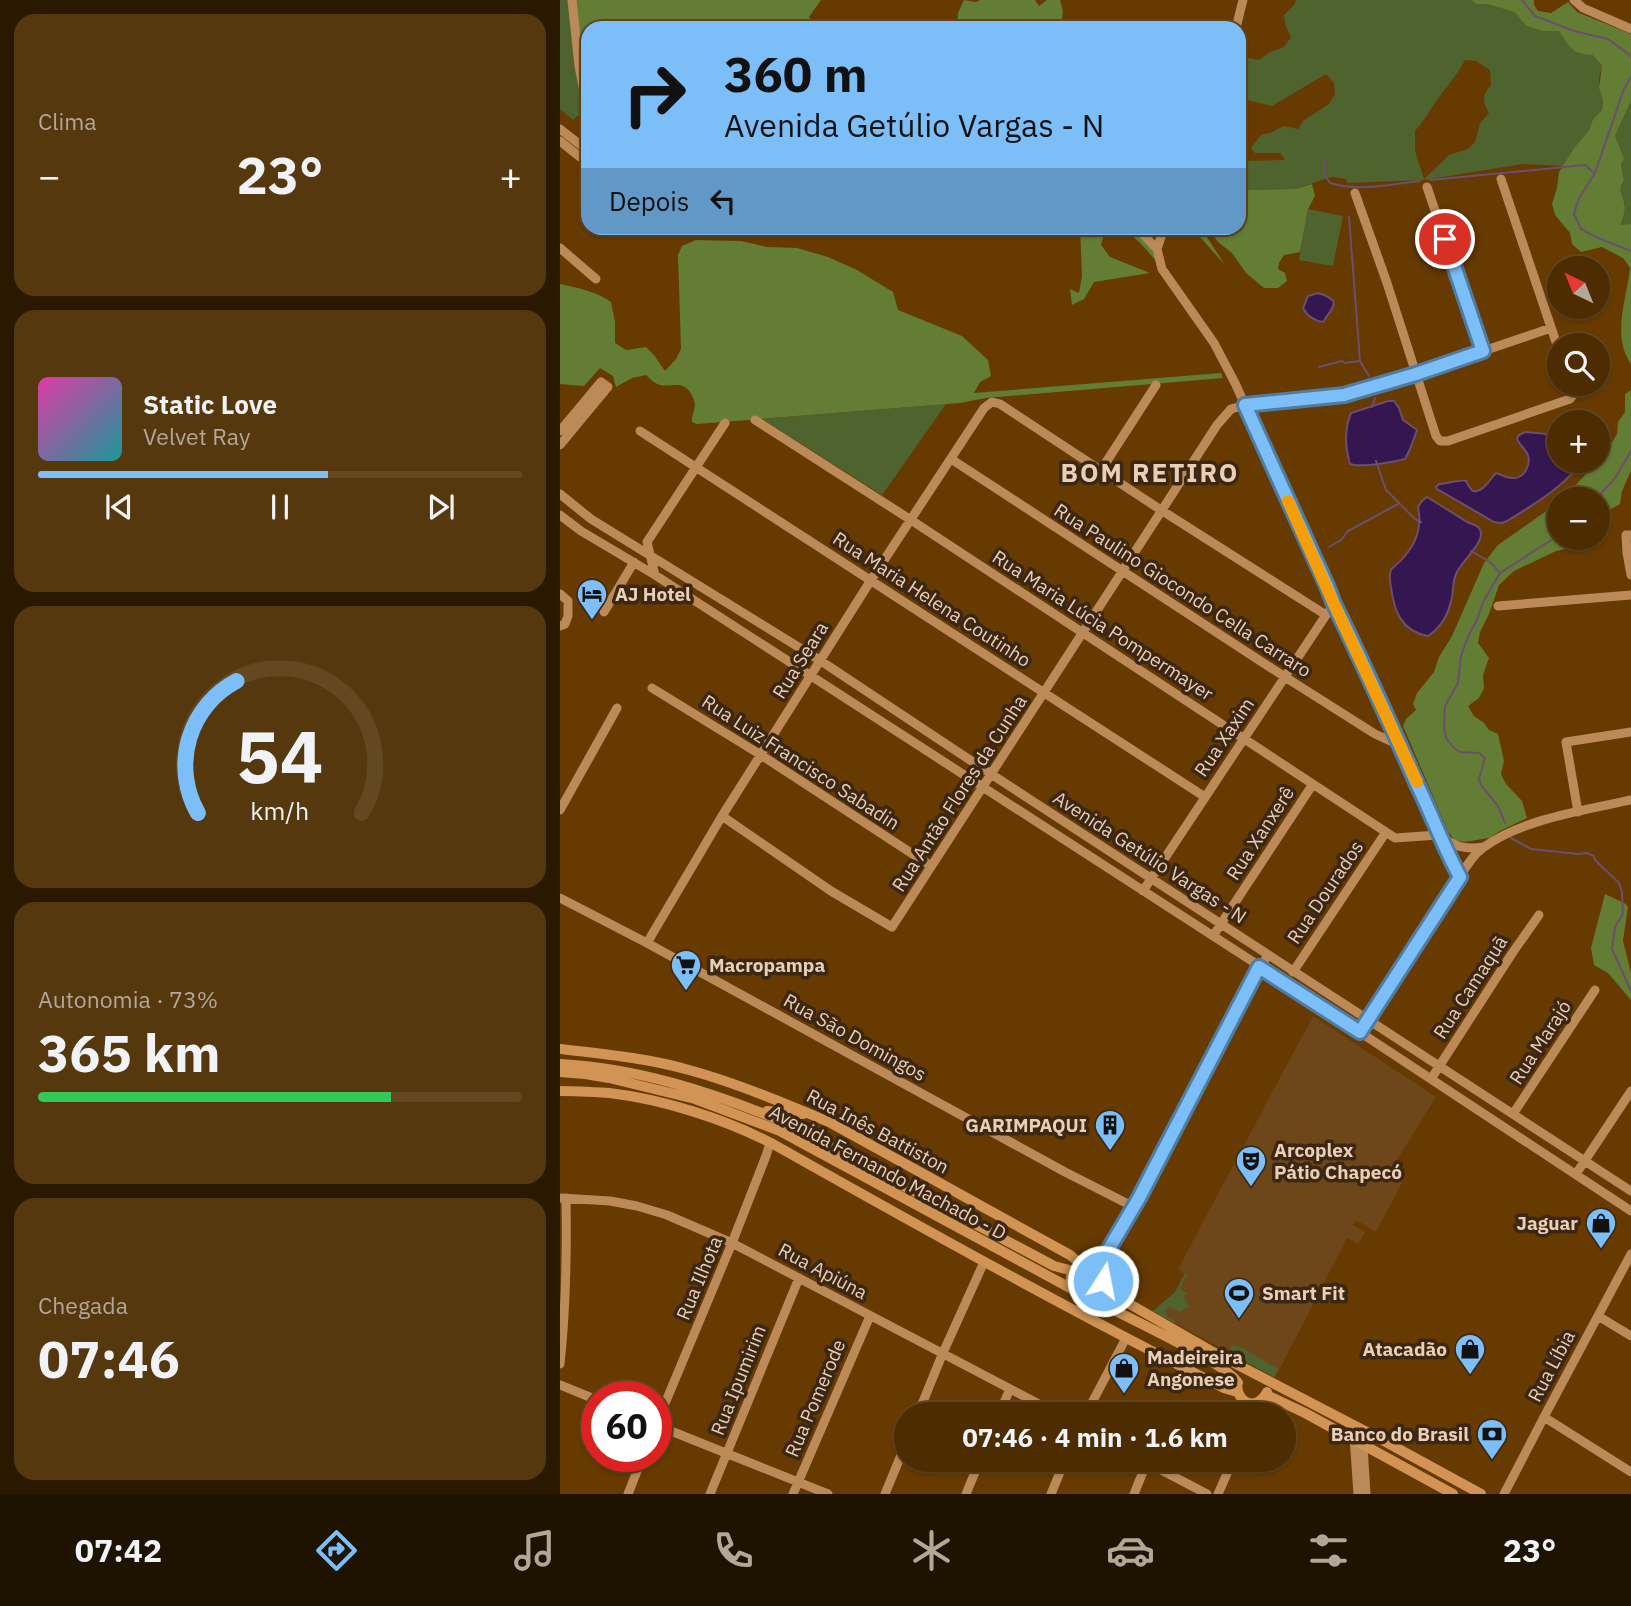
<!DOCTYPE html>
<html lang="pt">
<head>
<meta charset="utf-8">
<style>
	body { margin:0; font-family:"IBM Plex Sans",sans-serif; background:#56380f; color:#f1f3f6; height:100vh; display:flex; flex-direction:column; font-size:26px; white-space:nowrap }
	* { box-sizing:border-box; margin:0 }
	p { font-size:23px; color:#b2a799 }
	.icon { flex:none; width:38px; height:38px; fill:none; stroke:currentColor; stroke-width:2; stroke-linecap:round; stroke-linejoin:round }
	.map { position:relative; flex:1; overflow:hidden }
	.details { display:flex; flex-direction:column; gap:14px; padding:14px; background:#2a1800; width:560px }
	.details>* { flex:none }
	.top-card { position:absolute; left:21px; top:21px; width:665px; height:214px; border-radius:21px; box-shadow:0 2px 5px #0004,0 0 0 2px #634822; background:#7bbef8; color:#111; overflow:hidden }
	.needle { width:46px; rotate:317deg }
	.controls { position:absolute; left:987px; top:256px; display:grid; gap:14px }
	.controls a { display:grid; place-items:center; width:63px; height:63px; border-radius:50%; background:#4c2c00; box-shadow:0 2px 5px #0004,0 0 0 2px #634822; font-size:35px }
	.speed { position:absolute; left:21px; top:1381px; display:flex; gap:14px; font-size:35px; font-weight:700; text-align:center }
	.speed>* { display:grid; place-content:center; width:91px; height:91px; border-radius:50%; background:#4c2c00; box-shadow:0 2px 5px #0004,0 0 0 2px #634822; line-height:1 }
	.speed .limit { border:10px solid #d22; background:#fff; color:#111 }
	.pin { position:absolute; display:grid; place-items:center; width:60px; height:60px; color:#fff; margin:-30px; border:4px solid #fff; border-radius:50%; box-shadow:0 2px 7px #0007 }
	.me { position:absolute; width:77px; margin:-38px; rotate:11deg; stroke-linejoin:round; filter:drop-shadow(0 0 5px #0008) }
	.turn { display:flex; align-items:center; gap:24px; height:147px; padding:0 28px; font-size:32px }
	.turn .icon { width:91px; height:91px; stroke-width:2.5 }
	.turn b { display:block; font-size:49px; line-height:60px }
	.then { display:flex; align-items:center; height:66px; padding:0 28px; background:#0003; gap:14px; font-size:26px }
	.big { font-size:52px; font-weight:800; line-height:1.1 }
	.details .card { flex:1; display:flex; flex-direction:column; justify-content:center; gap:10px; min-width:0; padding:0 24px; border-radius:21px; background:#56380f }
	.details .dial { align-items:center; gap:0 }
	.dial svg { height:182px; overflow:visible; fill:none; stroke:#634822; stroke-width:7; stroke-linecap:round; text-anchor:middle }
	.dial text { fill:#f1f3f6; stroke:none }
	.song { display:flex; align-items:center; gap:21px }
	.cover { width:84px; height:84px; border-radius:10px; background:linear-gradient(135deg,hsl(320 70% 55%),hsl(180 70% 35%)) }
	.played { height:7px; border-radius:4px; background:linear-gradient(90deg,#7bbef8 60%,#634822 60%) }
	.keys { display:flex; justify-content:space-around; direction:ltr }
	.heat { display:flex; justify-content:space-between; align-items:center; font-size:38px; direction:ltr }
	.charge { height:10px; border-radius:5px; background:linear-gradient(90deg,#34c759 73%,#634822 0) }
	.trip { position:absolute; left:334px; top:1402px; width:402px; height:70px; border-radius:35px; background:#4c2c00; box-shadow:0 2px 5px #0004,0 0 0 2px #634822; font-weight:800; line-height:70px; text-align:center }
	.dock { display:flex; height:112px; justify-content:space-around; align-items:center; background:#1e1200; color:#b2a799 }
	.dock .icon { width:49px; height:49px }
	.dock .selected { color:#7bbef8 }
	.dock b { font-size:32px; color:#f1f3f6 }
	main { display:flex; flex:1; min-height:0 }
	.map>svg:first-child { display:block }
	.built { fill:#6d4619 }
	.green { fill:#4f632e; fill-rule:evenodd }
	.forest { fill:#637d35 }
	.water { fill:#361650; stroke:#6c4e6f; stroke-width:2 }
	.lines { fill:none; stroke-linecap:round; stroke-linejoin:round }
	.stream { stroke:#6c4e6f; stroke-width:2 }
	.minor { stroke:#bb8a58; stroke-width:9 }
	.major { stroke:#d19454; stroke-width:10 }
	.route-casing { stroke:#507ca1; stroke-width:18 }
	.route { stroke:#7bbef8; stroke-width:12 }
	.slow { stroke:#f59e0b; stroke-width:12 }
	.labels { text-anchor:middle; stroke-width:7; stroke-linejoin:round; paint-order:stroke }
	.street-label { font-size:19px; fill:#e9cfb6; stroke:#3b2713 }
	.poi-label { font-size:19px; font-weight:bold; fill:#e9cfb6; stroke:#3b2713; text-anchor:start }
	.district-label { font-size:26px; font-weight:bold; letter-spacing:2px; fill:#e9cfb6; stroke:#3b2713 }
</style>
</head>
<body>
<main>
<section class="details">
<div class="card"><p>Clima</p>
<div class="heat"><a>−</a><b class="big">23°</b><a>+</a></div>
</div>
<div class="card">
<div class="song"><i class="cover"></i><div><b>Static Love</b><p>Velvet Ray</p></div></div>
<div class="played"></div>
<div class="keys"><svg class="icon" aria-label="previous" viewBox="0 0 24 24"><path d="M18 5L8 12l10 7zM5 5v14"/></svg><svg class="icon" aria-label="pause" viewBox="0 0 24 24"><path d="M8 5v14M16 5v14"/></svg><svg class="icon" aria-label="next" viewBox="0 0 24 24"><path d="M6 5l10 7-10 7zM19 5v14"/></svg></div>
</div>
<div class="card dial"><svg viewBox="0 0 100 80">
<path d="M14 69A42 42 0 1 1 86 69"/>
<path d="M14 69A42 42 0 0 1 31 11" stroke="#7bbef8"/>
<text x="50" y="56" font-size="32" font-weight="700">54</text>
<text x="50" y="72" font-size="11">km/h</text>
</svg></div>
<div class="card"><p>Autonomia · 73%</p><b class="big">365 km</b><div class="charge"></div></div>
<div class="card"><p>Chegada</p><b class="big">07:46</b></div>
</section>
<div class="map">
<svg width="1071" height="1494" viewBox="0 0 1071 1494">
	<rect width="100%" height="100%" fill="#663a00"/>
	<path class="built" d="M753 1016 876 1097 831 1170 844 1179 816 1232 796 1220 793 1225 805 1232 798 1244 787 1238 715 1378 593 1311 609 1299 617 1289 625 1274 618 1269Z"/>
	<path class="green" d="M0 0H12L27 108 13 120 0 109Z
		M736 0H911L916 4H927L954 12 968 26 982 31H1000L1008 45 1033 54 1042 67 1039 77V88L1043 101 1042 110 1033 119 1029 130 1014 148 1003 166 963 164 864 180 787 183 786 179 771 177 735 189 679 190V161L725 160 720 153H695L691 148 701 135 710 133 724 126 738 129 743 121 769 104 775 94 774 83 766 74 712 106 679 98V56L699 60 710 52 724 47 731 37 725 24 724 15 734 5ZM905 60 916 61 930 70 931 85C922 95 922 102 929 113L920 123 915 142 908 149 889 155 864 179 855 151V131C863 122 868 113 875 103 885 88 897 76 905 60Z
		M1071 101V224L1060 226 1065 203 1059 194 1060 188 1064 180 1061 165 1064 158 1055 136Z
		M748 209 783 216 773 266 739 260Z
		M386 404 322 495 202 419Z
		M625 1273 627 1275 620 1289 628 1294H625L624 1297 629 1307 619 1312 609 1307 605 1311 607 1316 616 1321 614 1323 593 1311 615 1292Z
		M673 1345 681 1347 718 1369 714 1377 675 1356 670 1348Z"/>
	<path class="forest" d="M12 0H261L249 17 255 28H28V118Z
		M404 0 416 2 420 0H475L479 6 487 0H500L503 11 501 28H397L398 13Z
		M911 0H974V5L978 11 991 13 1008 2 1017 12 1071 34V101L1055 136 1064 158 1061 165 1064 180C1058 191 1060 190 1064 202 1066 210 1063 218 1060 225L1071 224V364C1051 335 1067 299 1070 268L1063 258 1042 247 1021 252 1012 244 1010 233 995 215 992 204 997 188 999 172 1014 148 1029 130 1033 119 1042 110 1043 101 1039 88 1042 66 1033 55C1012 54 1010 48 999 31H982L967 26 954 12 927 4H916Z
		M752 184 755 196 748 209 740 252 724 255 719 263 718 269 725 273 727 281 718 288H704L686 273 672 253 658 242 651 232 641 228 665 265 632 228H679V190L735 189Z
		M520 228H577L587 237 602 269C591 256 574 229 554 230 553 230 545 233 544 234L541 245 550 257 590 273 534 282 524 299 512 305 510 289 519 293 522 276Z
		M136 240 181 241 207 247 237 248 268 257 297 270 333 292 338 310 402 336 428 360 431 376 420 382 414 393 661 373 663 378 426 398 400 403 137 424 132 422C131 414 137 408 134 400 125 377 114 388 100 385 94 383 90 379 86 375L72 378 56 387 53 376 40 368 24 386 0 384V284C18 288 35 291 51 302L55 322V343L66 350 86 347 94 355 105 371 116 359 121 349 118 255 122 246Z
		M1071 390V471L1062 491 1060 504 1042 514H1038V499H1003L1035 464 1041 452 1051 444 1057 434 1058 422 1065 412V394Z
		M999 502V537H1019L1020 546 996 551 954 571 939 585 929 614 920 632 918 643 929 658 923 675 924 688 919 698 908 706 914 716 924 723 929 730 938 734 944 761 941 774 946 784 962 801 967 818 940 831 929 838 904 842 894 840 888 831 843 726 846 719 856 710 853 704 857 693 874 672 879 657 892 636 924 563 938 545Z
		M1045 894 1066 904 1068 907 1063 941 1071 973V1000L1048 973 1034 965 1031 948Z"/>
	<path class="water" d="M758 293C782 300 774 306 763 322 755 321 747 316 743 308L748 296Z
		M828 401H834L839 408 843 420 857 430 850 449 845 459C834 462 800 468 790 464 785 447 784 430 791 413Z
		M999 431V460H1023C1003 488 976 503 947 521L942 523 934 522 877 489 876 487 879 484C888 484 898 479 906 481 908 485 910 489 913 491 922 494 931 478 936 473 941 475 946 478 952 478 965 479 972 463 967 453 964 448 959 444 957 439L959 435 965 432 987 434Z
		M867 497 909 523C915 525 920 526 921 533 922 545 901 562 896 574 892 583 894 592 891 601 888 615 880 628 868 636 841 631 834 611 831 587 830 582 829 575 831 570 834 566 840 562 843 558 856 544 862 526 858 507L862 501Z"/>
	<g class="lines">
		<path class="stream" d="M962 0 975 16 1014 31 1048 39 1071 56
			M1071 77 1064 89 1035 173 1019 198 1014 214 1021 229 1038 238 1071 251
			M765 160 764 174 770 183C798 192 831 184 860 181
			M870 180 1025 165 1033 172
			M789 217 800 361 809 376
			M759 367 782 361 785 363 799 361
			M812 407 815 398
			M816 461 826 490 855 519 861 522
			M1036 499 1055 478 1071 451
			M769 547 781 540 788 531 838 504
			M911 551 930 562 940 573
			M945 823 938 806 921 785 919 779 925 758 919 753 900 752 894 748 886 738 884 727 885 706 898 683 901 656 909 634 917 620 923 602 940 573 999 535
			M951 838 971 849 1018 854 1027 853 1034 856 1035 860 1059 883 1062 892 1063 914 1055 927 1052 949 1071 991"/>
		<path class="minor" d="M12 0 19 66 27 108 28 118
			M1014 0 1023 8 1071 29
			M676 28 683 0
			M0 129 23 147 28 154
			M0 141 20 157H28
			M941 179 999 351
			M867 187 923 351
			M795 193 827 283 876 436 880 441H888L1010 399 1014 394 1010 383
			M577 228 597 249 602 269 654 343 675 383 767 586 773 604 789 634 872 817 878 835 900 877
			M0 248 36 279
			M597 249 604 228
			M195 420 351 520 835 838 878 835
			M0 431 41 382 48 387 0 445
			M80 431 645 797
			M391 459 725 677 815 734 839 745
			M541 470 596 385
			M0 494 31 519 261 661 431 774 1071 1191
			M0 515 21 531 95 575 698 965 1071 1211
			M1071 535H1066L1067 553 1071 575
			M95 575 87 542 165 423
			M0 594 8 601V616L5 624 0 626
			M938 606 1071 595
			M44 612 74 562
			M92 688 201 755 371 866
			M0 810 57 708
			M1018 812 1006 742 1071 732
			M162 816 271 891 332 927 657 425 671 409 685 405 784 395 856 374 991 328
			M880 836C896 847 905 850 924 847
			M583 891 768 612
			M0 898 87 943 505 1172 574 1207
			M653 936 753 784
			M87 943 162 816 311 580 424 408 432 402 440 404 601 510 766 615
			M733 972 826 832
			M800 1032 900 877C906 866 914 854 924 847 963 819 1025 810 1071 800
			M871 1079 953 952 979 915
			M953 1114 1035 990
			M1016 1174 1071 1091
			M0 1198 50 1201 77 1206 107 1215 172 1243 498 1414
			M537 1269 579 1198 694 977 708 955
			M1038 1316 1071 1336
			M0 1364C6 1309 7 1254 6 1198
			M0 1385 37 1400
			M358 1414 382 1355 424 1262
			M439 1414 450 1389
			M526 1414 566 1338
			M984 1417 1071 1472
			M96 1425 172 1243 206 1156 210 1143
			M96 1425 268 1494
			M794 1437 798 1494
			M582 1460 647 1494
			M68 1494 83 1456
			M150 1494 239 1278
			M233 1494 310 1316
			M325 1494 346 1443
			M406 1494 420 1460
			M491 1494 505 1460
			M574 1494 587 1462
			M658 1494 673 1460
			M806 1494 803 1445 810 1434
			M944 1494 984 1417 1071 1254"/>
		<path class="major" d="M0 1049C43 1054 87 1058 129 1070 177 1083 225 1103 271 1123L510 1255 522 1265
			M0 1064C77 1068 151 1092 222 1121L494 1266 513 1271
			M0 1072 25 1074 49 1078 135 1099 220 1131 512 1289 518 1295 528 1297C554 1311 668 1363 678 1383
			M0 1091C16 1091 33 1092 49 1093 102 1099 165 1119 213 1144 362 1228 511 1311 664 1388L677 1392
			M207 1111 243 1114
			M542 1286 554 1295 653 1352 824 1441 921 1494
			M512 1289C501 1254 558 1261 538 1292
			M677 1385C678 1406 698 1410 707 1392
			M705 1397H711L745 1413 893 1494"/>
	</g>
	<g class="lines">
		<g class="route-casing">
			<path id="route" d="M543 1281 540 1272 537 1269 579 1198 699 967 800 1032 900 877C883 846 872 815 857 784 830 723 803 663 774 604L767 586 685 405 784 395 856 374 923 351 885 239"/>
		</g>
		<use href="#route" class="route"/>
		<path class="slow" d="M728 501 774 604 857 782"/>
	</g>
	<defs>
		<g id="hotel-pin" transform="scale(1.575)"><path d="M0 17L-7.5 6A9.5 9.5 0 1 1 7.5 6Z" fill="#7bbef8" stroke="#3b2713"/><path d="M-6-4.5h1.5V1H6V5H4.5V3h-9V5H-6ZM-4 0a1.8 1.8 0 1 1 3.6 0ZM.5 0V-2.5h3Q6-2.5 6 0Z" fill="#111"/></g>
		<g id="supermarket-pin" transform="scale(1.575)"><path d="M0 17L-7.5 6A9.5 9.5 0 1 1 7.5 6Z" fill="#7bbef8" stroke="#3b2713"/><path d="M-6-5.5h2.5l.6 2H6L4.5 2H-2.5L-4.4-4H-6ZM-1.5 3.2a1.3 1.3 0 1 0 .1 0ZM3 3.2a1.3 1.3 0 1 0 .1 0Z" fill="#111"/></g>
		<g id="building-pin" transform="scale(1.575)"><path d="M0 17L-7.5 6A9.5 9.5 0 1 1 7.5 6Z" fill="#7bbef8" stroke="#3b2713"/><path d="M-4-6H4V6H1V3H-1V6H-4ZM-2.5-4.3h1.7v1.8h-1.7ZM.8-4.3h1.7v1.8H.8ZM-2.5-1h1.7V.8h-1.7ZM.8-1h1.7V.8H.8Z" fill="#111"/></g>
		<g id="theatre-pin" transform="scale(1.575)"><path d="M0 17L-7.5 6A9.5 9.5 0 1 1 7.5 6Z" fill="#7bbef8" stroke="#3b2713"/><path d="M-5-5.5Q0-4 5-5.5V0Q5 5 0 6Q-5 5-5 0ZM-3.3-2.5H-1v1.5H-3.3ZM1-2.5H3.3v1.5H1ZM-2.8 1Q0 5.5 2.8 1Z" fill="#111"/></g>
		<g id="shop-pin" transform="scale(1.575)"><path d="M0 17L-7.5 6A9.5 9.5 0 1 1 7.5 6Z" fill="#7bbef8" stroke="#3b2713"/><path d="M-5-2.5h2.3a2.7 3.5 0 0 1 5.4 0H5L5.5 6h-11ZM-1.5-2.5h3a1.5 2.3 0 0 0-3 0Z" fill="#111"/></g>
		<g id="stadium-pin" transform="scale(1.575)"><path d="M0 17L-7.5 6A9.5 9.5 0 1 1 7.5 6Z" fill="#7bbef8" stroke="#3b2713"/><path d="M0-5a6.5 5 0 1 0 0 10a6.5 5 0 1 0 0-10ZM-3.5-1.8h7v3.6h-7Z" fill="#111"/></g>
		<g id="bank-pin" transform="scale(1.575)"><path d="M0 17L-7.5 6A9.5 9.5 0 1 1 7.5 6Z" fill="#7bbef8" stroke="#3b2713"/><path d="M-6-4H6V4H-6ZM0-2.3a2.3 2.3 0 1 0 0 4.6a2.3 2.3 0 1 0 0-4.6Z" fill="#111"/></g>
	</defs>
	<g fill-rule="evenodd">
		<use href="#hotel-pin" x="32" y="594"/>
		<use href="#supermarket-pin" x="126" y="965"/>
		<use href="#building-pin" x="550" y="1125"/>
		<use href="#theatre-pin" x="691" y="1161"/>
		<use href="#shop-pin" x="1041" y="1223"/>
		<use href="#stadium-pin" x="679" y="1293"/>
		<use href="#shop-pin" x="910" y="1349"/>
		<use href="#shop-pin" x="564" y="1368"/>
		<use href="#bank-pin" x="932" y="1434"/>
	</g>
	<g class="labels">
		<g class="street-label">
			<text transform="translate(623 590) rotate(33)" y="7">Rua Paulino Giocondo Cella Carraro</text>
			<text transform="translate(372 599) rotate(33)" y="7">Rua Maria Helena Coutinho</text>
			<text transform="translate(543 625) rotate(33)" y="7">Rua Maria Lúcia Pompermayer</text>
			<text transform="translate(240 660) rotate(-58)" y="7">Rua Seara</text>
			<text transform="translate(664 737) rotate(-56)" y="7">Rua Xaxim</text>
			<text transform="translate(241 762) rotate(33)" y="7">Rua Luiz Francisco Sabadin</text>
			<text transform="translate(399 793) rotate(-57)" y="7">Rua Antão Flores da Cunha</text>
			<text transform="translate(700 833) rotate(-57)" y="7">Rua Xanxerê</text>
			<text transform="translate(590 857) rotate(33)" y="7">Avenida Getúlio Vargas - N</text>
			<text transform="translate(765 892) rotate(-56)" y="7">Rua Dourados</text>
			<text transform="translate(910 987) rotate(-57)" y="7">Rua Camaquã</text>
			<text transform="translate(295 1037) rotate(29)" y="7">Rua São Domingos</text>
			<text transform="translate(980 1042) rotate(-57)" y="7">Rua Marajó</text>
			<text transform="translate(318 1131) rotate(28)" y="7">Rua Inês Battiston</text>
			<text transform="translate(328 1172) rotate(28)" y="7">Avenida Fernando Machado - D</text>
			<text transform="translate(263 1271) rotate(28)" y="7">Rua Apiúna</text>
			<text transform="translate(139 1278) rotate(-67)" y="7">Rua Ilhota</text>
			<text transform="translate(991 1366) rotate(-62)" y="7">Rua Líbia</text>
			<text transform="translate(178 1380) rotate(-68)" y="7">Rua Ipumirim</text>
			<text transform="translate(255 1398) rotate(-67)" y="7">Rua Pomerode</text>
		</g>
		<g class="poi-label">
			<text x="55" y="601">AJ Hotel</text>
			<text x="149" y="972">Macropampa</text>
			<text x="527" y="1132" text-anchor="end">GARIMPAQUI</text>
			<text x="714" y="1157">Arcoplex<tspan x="714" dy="22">Pátio Chapecó</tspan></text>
			<text x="1018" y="1230" text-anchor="end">Jaguar</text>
			<text x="702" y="1300">Smart Fit</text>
			<text x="887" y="1356" text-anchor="end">Atacadão</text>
			<text x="587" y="1364">Madeireira<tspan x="587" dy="22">Angonese</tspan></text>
			<text x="909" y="1441" text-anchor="end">Banco do Brasil</text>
		</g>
		<g class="district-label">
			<text x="590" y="482">BOM RETIRO</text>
		</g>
	</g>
</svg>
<div class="controls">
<a><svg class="needle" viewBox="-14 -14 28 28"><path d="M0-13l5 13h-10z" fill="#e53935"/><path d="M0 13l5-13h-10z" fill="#b2a799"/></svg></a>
<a><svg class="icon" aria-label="search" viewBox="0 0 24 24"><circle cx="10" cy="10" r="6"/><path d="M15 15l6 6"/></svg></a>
<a>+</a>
<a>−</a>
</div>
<div class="speed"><div class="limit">60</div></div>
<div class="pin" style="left:885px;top:239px;background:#d93025"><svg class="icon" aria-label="arrive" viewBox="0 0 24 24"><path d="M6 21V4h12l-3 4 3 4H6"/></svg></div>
<svg class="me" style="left:543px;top:1281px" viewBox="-20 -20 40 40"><circle r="17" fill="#7bbef8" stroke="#fff" stroke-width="3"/><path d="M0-11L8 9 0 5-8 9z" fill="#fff"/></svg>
<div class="trip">07:46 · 4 min · 1.6 km</div>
<div class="top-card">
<div class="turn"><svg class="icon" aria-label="right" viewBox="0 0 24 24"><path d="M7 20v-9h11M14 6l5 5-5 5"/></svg><div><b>360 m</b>Avenida Getúlio Vargas - N</div></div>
<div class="then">Depois<svg class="icon" aria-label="left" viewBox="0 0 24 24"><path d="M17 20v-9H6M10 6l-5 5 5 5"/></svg></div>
</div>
</div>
</main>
<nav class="dock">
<b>07:42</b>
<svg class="icon selected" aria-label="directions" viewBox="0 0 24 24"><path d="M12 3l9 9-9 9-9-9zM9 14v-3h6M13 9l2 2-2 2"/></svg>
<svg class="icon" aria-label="music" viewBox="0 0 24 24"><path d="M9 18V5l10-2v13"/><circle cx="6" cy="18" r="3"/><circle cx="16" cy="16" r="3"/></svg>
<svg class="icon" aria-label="phone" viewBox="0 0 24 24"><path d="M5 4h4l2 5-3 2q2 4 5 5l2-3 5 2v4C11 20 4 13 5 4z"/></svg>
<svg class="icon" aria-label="climate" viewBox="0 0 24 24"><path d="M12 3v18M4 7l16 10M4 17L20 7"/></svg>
<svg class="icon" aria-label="car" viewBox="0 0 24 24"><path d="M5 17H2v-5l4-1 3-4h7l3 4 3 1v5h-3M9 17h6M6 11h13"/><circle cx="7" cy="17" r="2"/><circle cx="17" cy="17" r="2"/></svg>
<svg class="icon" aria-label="filters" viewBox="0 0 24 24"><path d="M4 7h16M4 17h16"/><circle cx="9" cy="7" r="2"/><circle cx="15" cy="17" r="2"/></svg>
<b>23°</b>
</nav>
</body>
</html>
